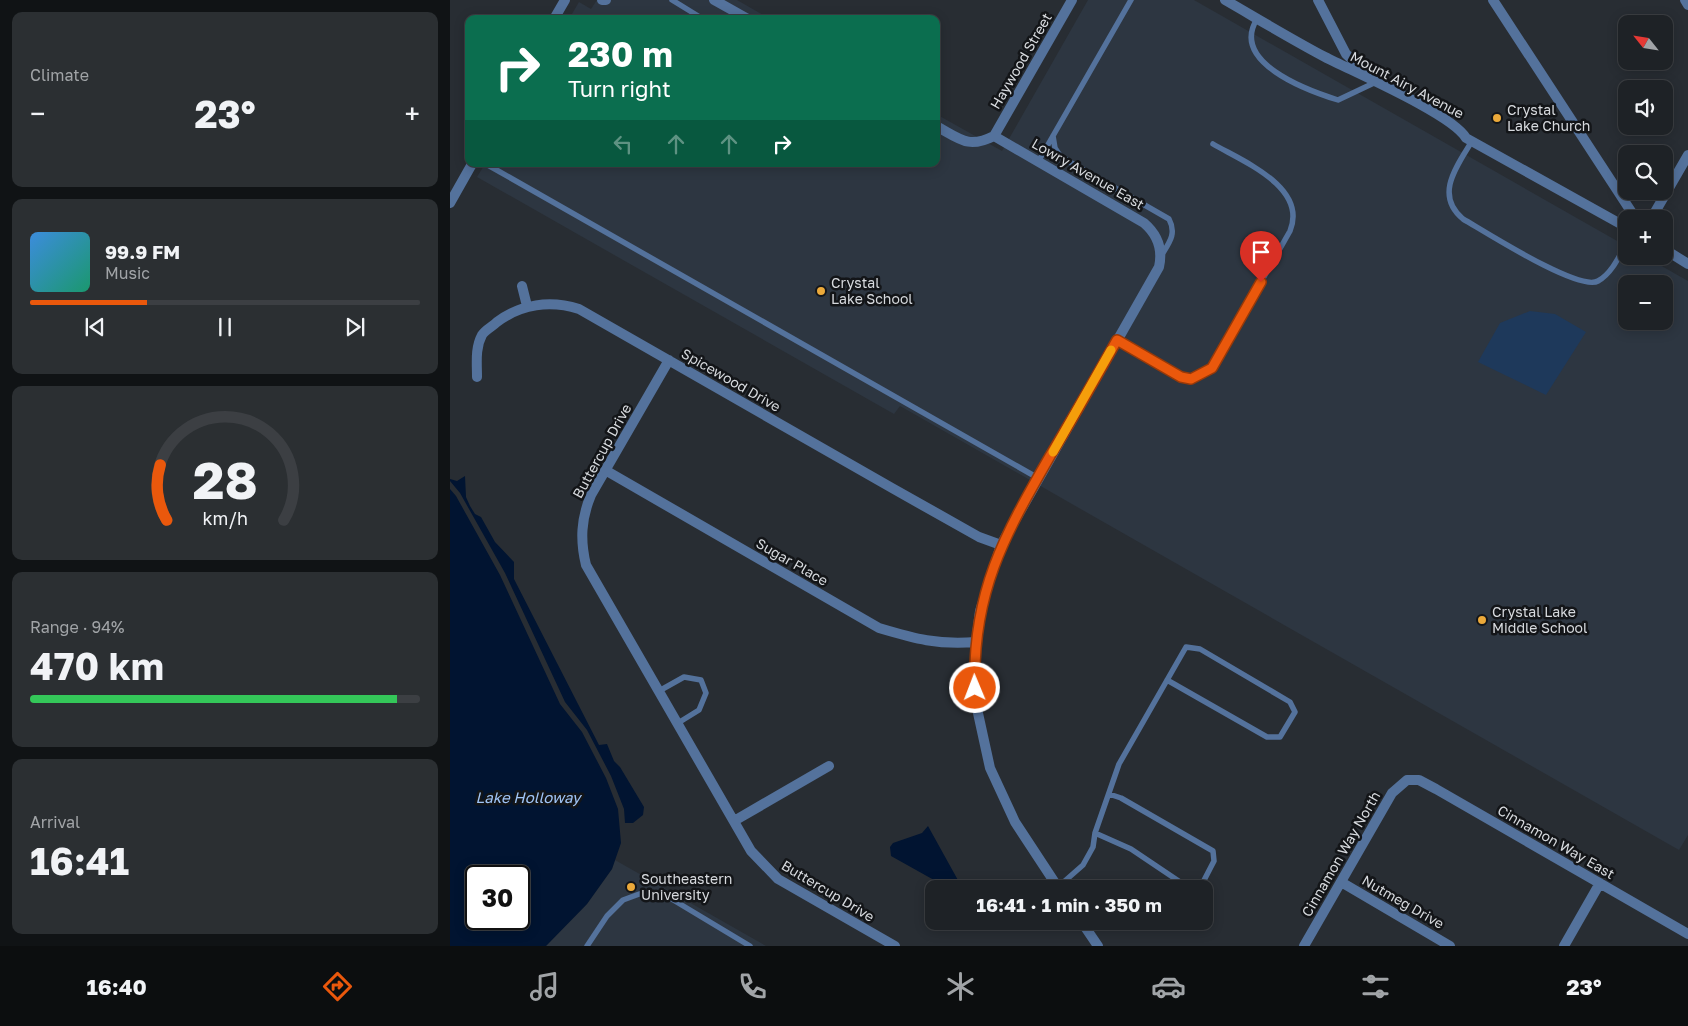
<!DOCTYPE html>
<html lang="en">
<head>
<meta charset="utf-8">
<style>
	body { margin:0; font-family:"Golos Text",sans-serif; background:#2b2f32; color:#f1f3f6; height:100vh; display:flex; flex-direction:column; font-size:19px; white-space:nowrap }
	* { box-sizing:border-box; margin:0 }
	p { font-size:16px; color:#a1a4a7 }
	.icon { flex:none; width:28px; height:28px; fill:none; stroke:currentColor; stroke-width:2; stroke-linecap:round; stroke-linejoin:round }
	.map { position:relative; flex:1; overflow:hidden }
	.sheet { display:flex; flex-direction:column; gap:12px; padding:12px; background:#101315; width:450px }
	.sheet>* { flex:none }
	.hud { position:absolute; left:15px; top:15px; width:475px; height:152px; border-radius:10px; box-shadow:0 2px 12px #0003,0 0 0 1px #3c3f43; background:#0b6e4f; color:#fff; overflow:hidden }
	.needle { width:32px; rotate:300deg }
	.tools { position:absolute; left:1168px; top:15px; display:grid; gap:10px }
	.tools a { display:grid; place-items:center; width:55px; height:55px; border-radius:10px; background:#1e2226; box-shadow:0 2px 12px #0003,0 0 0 1px #3c3f43; font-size:25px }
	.speed { position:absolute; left:15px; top:865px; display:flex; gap:10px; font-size:25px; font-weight:700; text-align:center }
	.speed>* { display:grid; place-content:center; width:65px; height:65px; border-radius:50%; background:#1e2226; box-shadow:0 2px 12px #0003,0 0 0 1px #3c3f43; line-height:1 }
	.speed .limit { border:2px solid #111; border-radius:8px; background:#fff; color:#111 }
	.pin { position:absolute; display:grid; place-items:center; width:42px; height:42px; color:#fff; margin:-51px -21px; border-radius:50% 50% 50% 0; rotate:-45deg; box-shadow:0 0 5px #0007 }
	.pin .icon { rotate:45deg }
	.me { position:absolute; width:55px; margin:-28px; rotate:359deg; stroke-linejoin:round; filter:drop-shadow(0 0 4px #0008) }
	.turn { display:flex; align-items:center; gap:18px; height:105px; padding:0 20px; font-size:22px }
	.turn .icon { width:65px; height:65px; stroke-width:2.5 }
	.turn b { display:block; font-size:35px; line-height:42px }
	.lanes { display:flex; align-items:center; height:48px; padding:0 20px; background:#0003; justify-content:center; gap:25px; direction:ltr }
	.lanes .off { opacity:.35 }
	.big { font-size:38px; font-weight:700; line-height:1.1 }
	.sheet .tile { flex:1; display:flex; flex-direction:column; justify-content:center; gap:8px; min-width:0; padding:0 18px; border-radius:10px; background:#2b2f32 }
	.sheet .dial { align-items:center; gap:0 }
	.dial svg { height:130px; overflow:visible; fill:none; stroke:#3c3f43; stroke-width:7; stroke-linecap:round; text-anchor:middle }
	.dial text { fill:#f1f3f6; stroke:none }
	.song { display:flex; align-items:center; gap:15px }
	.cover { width:60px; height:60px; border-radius:8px; background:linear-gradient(135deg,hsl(210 70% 55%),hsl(160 70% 35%)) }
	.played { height:5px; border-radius:2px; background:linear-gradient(90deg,#ea580c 30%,#3c3f43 30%) }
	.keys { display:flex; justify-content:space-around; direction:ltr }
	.heat { display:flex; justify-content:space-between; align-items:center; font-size:28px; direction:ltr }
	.charge { height:8px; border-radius:4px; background:linear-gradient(90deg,#34c759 94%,#3c3f43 0) }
	.trip { position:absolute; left:475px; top:880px; width:288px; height:50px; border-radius:10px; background:#1e2226; box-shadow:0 2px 12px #0003,0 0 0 1px #3c3f43; font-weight:700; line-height:50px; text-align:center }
	.tabs { display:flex; height:80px; justify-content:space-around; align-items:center; background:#0c0e0f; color:#a1a4a7 }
	.tabs .icon { width:35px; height:35px }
	.tabs .on { color:#ea580c }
	.tabs b { font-size:22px; color:#f1f3f6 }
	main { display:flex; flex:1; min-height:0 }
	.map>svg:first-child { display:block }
	.built { fill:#2d3641; fill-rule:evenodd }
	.green { fill:#1e395b }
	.water { fill:#011431; fill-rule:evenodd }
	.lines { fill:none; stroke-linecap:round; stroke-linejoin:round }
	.lane { stroke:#54729c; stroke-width:5.5 }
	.street { stroke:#54729c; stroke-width:10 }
	.route-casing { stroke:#983908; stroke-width:12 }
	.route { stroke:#ea580c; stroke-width:9 }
	.slow { stroke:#f59e0b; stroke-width:9 }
	.poi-dot { fill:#eba93a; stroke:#131518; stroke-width:2 }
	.labels { text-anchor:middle; stroke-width:5; stroke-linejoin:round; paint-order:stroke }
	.street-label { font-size:14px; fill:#d7dade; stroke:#131518 }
	.poi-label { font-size:14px; fill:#d7dade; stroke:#131518; text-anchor:start }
	.water-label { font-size:15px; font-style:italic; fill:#a0c5f7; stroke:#131518 }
</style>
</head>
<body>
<main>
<section class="sheet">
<div class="tile"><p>Climate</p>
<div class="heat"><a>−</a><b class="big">23°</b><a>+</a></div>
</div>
<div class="tile">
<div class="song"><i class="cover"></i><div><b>99.9 FM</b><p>Music</p></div></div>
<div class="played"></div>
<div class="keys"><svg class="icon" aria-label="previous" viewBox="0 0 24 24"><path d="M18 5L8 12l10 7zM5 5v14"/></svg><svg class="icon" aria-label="pause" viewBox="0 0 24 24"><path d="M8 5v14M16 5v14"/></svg><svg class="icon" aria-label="next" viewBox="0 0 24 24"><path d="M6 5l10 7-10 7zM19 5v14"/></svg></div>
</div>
<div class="tile dial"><svg viewBox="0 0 100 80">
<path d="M14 69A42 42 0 1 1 86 69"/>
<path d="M14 69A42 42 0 0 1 10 35" stroke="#ea580c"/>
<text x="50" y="56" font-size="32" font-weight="700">28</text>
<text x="50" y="72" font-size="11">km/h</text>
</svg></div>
<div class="tile"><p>Range · 94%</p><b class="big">470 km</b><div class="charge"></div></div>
<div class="tile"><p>Arrival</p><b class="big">16:41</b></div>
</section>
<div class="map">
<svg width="1238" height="946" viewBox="0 0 1238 946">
	<rect width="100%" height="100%" fill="#282d33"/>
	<path class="built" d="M147 0H287L320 19H119L129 2 141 9Z
		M638 0H744L1176 246V256H1194L1238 281V835L1229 850 450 406 444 414 27 177 35 164H486V114L552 151ZM1176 284H1214V321H1176Z
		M165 860 316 946H96L137 904 162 869Z"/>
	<path class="green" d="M1080 311 1105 314 1136 332 1096 395 1028 362 1050 323Z"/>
	<path class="water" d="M15 476 16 497 20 506 25 514 31 517 45 542 64 562V579L149 745 157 744 164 761 170 767 194 807 193 815 183 823H175L174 809 161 776 137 730 115 702 55 573 10 493 0 481V479L7 481Z
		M0 489 6 496 50 575 110 704 132 732 156 778 168 809 171 843 162 869 137 904 96 946H0ZM26 876H69V919H26Z
		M478 826 509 882 515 889H500L441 856 440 847 443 843 472 833Z"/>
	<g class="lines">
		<path class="lane" d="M222 0 253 19
			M807 19C780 62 856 90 888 100L926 82
			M603 136 605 148 611 157 719 219C727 234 719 243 711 256
			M1022 141C1007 166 984 195 1013 219 1034 231 1129 292 1148 281 1161 274 1169 257 1176 244
			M588 162 681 0
			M36 164 588 478
			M667 340 731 377 741 379 762 368 840 231C858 187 792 161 763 144
			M209 691 234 677 251 680 256 693 249 710 228 723
			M645 833 681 849 739 888H750L764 861 763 851 671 798 659 794
			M608 887 633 865 643 847 645 833 669 764 736 647 750 649 840 702 845 712 830 737H817L717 680
			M137 946 157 916 173 900 192 893 215 895 300 946"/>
		<path class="street" d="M152 0H156
			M264 0 298 19
			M775 0C808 19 841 39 875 57 904 72 1002 114 1016 138L1176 227
			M868 0 896 54 917 73
			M1043 0 1186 219
			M1235 0 1238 5
			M104 19 115 0
			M486 126C510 139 518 149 544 136
			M544 136 694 223C708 235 713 249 709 267L551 545 530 611 526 642V704L540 768 565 822 609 889
			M544 136 622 0
			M0 203 22 164
			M1201 219 1238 155
			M1214 249 1238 264
			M72 286 77 306
			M219 360 141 495C131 519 130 540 136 565L301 851 328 879 445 946
			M27 377C27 363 25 348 32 335 35 330 43 326 47 322 71 304 100 300 129 309L442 488 529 537 551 545
			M155 470 429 628C466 639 487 645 526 642
			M284 821 379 766
			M891 882 1000 946
			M631 921 648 946
			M854 946 942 793 957 780H969L986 789 1238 934
			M1114 946 1150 883"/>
	</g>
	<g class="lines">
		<g class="route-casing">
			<path id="route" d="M525 688C522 593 554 536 600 456 623 418 645 379 667 340L731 377 741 379 762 368 811 282"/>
		</g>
		<use href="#route" class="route"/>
		<path class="slow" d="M603 452 661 350"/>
	</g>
	<g class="poi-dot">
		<circle cx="1047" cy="118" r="5"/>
		<circle cx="371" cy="291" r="5"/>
		<circle cx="1032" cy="620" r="5"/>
		<circle cx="181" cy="887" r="5"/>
	</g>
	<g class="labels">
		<g class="street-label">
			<text transform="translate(571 61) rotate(-60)" y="5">Haywood Street</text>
			<text transform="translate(957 85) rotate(28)" y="5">Mount Airy Avenue</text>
			<text transform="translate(638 174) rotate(30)" y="5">Lowry Avenue East</text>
			<text transform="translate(281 380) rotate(30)" y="5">Spicewood Drive</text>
			<text transform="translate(152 451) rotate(-61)" y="5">Buttercup Drive</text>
			<text transform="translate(342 562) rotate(30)" y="5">Sugar Place</text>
			<text transform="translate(1106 842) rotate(30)" y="5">Cinnamon Way East</text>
			<text transform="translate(891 854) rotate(-60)" y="5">Cinnamon Way North</text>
			<text transform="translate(378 891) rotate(31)" y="5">Buttercup Drive</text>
			<text transform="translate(953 902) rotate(30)" y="5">Nutmeg Drive</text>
		</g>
		<g class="poi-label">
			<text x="1057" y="115">Crystal<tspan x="1057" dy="16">Lake Church</tspan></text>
			<text x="381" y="288">Crystal<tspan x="381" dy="16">Lake School</tspan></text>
			<text x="1042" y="617">Crystal Lake<tspan x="1042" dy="16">Middle School</tspan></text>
			<text x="191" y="884">Southeastern<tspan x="191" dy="16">University</tspan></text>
		</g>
		<g class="water-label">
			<text x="78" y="803">Lake Holloway</text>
		</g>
	</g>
</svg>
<div class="tools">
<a><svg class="needle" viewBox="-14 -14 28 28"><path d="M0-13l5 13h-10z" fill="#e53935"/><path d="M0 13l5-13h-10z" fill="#a1a4a7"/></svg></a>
<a><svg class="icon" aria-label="sound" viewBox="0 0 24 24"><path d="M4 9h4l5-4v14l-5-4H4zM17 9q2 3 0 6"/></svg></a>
<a><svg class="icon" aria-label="search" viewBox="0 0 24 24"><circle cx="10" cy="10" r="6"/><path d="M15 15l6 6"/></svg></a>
<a>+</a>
<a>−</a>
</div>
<div class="speed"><div class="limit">30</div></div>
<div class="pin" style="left:811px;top:282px;background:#d93025"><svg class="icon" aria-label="arrive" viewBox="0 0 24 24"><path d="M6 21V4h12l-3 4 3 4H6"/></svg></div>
<svg class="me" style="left:525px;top:688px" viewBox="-20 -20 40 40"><circle r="17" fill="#ea580c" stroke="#fff" stroke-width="3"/><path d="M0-11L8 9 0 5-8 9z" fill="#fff"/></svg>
<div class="trip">16:41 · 1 min · 350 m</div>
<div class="hud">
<div class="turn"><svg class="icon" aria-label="right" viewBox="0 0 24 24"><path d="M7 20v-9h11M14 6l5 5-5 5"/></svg><div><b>230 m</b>Turn right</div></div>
<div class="lanes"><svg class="icon off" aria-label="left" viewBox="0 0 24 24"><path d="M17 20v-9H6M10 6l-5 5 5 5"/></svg><svg class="icon off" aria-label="ahead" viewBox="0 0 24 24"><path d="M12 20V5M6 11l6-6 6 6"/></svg><svg class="icon off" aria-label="ahead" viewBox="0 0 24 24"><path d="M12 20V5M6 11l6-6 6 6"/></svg><svg class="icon" aria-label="right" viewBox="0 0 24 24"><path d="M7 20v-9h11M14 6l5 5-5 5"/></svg></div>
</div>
</div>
</main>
<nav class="tabs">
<b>16:40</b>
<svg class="icon on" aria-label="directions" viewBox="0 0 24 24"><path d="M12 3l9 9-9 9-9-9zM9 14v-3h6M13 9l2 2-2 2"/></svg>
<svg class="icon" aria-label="music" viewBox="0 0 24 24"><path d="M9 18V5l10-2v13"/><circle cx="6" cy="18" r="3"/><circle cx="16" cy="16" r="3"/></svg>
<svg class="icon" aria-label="phone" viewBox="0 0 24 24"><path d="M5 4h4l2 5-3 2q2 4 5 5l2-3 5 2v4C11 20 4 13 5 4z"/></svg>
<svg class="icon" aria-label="climate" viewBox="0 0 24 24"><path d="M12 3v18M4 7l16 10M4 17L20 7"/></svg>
<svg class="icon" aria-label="car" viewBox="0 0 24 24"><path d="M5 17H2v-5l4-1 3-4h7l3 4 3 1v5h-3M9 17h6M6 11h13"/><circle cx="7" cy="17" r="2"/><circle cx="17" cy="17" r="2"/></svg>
<svg class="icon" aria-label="filters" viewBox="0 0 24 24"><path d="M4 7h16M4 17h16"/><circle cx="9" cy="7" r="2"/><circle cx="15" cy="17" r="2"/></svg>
<b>23°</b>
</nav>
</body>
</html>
